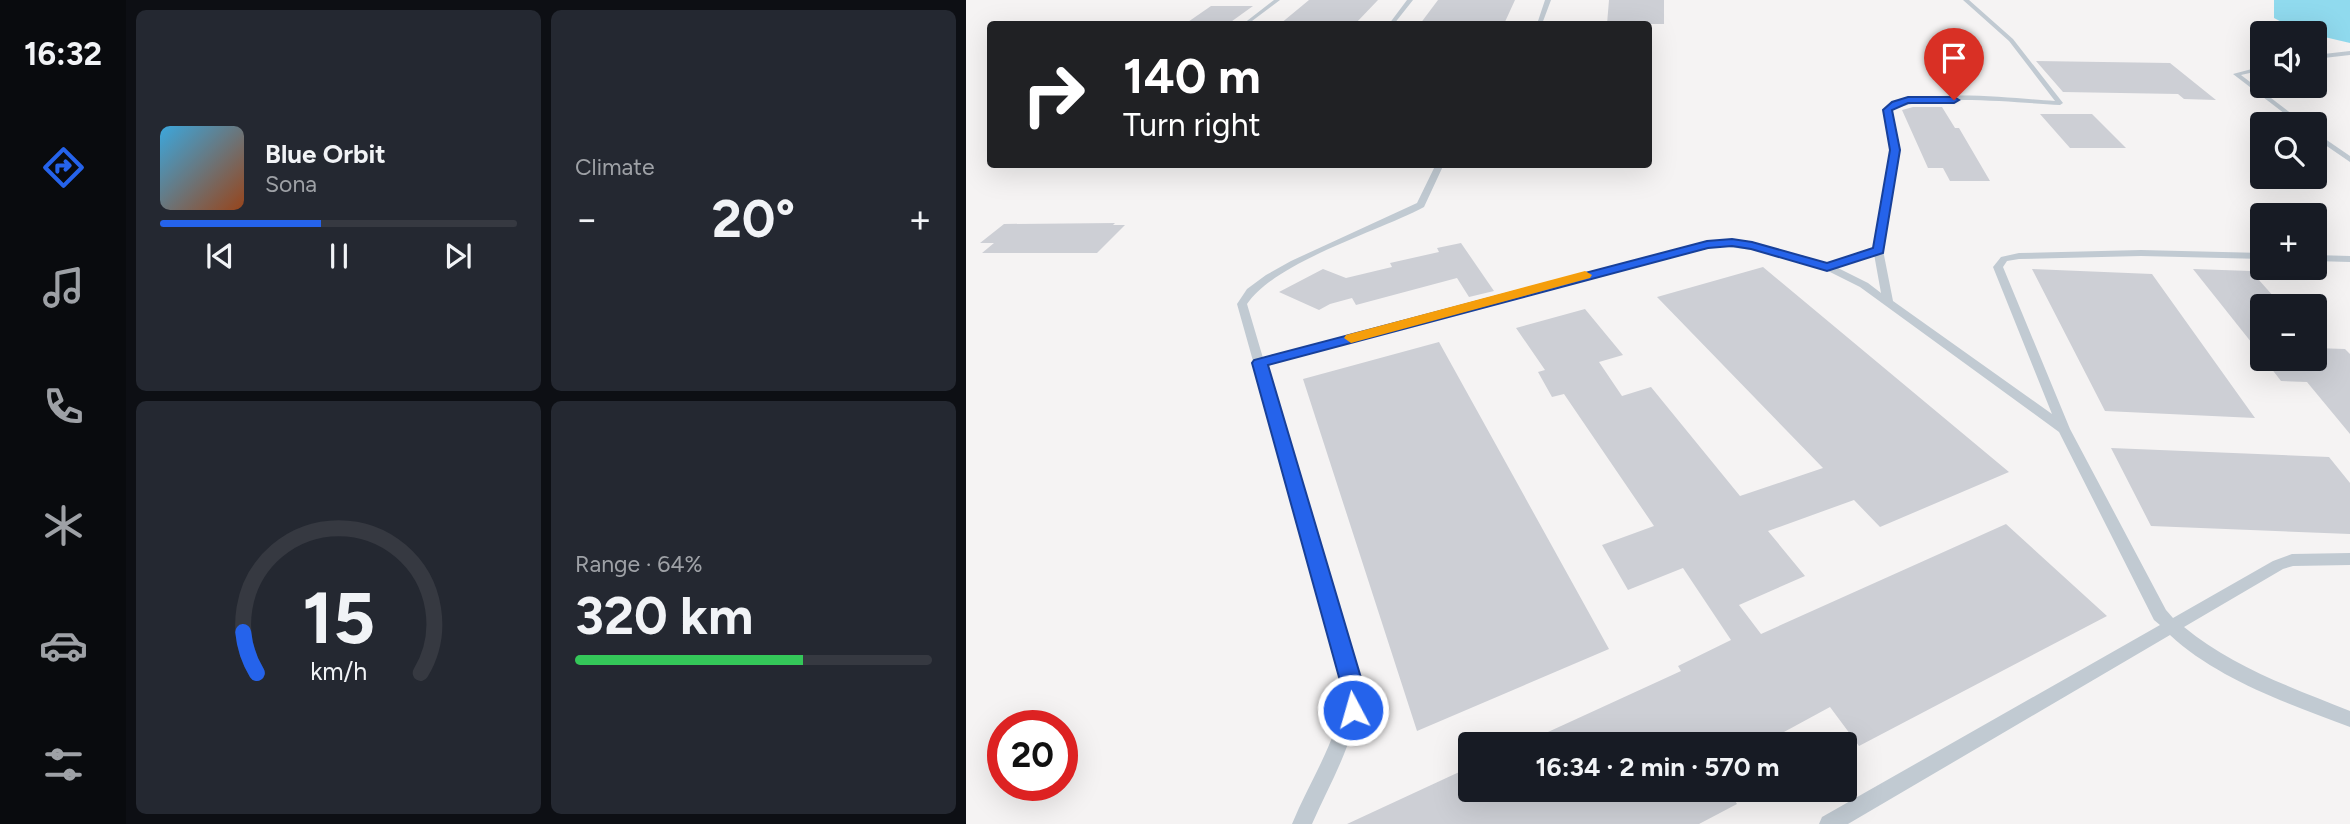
<!DOCTYPE html>
<html lang="en">
<head>
<meta charset="utf-8">
<style>
	body { margin:0; font-family:Figtree,sans-serif; background:#242831; color:#f1f3f6; height:100vh; display:flex; flex-direction:column; font-size:26px; white-space:nowrap }
	* { box-sizing:border-box; margin:0 }
	p { font-size:23px; color:#9ea1a6 }
	.icon { flex:none; width:38px; height:38px; fill:none; stroke:currentColor; stroke-width:2; stroke-linecap:round; stroke-linejoin:round }
	.map { position:relative; flex:1; overflow:hidden }
	.details { display:flex; flex-direction:column; gap:10px; padding:10px; background:#0d0f14; width:840px }
	.details>* { flex:none }
	.banner { position:absolute; left:21px; top:21px; width:665px; height:147px; border-radius:7px; box-shadow:0 7px 28px #0002; background:#202124; color:#fff; overflow:hidden }
	.controls { position:absolute; left:1284px; top:21px; display:grid; gap:14px }
	.controls a { display:grid; place-items:center; width:77px; height:77px; border-radius:7px; background:#171b24; box-shadow:0 7px 28px #0002; font-size:35px }
	.speed { position:absolute; left:21px; top:710px; display:flex; gap:14px; font-size:35px; font-weight:700; text-align:center }
	.speed>* { display:grid; place-content:center; width:91px; height:91px; border-radius:50%; background:#171b24; box-shadow:0 7px 28px #0002; line-height:1 }
	.speed .limit { border:10px solid #d22; background:#fff; color:#111 }
	.pin { position:absolute; display:grid; place-items:center; width:60px; height:60px; color:#fff; margin:-72px -30px; border-radius:50% 50% 50% 0; rotate:-45deg; box-shadow:0 0 7px #0007 }
	.pin .icon { rotate:45deg }
	.me { position:absolute; width:77px; margin:-38px; rotate:354deg; stroke-linejoin:round; filter:drop-shadow(0 0 5px #0008) }
	.turn { display:flex; align-items:center; gap:24px; height:147px; padding:0 21px; font-size:32px }
	.turn .icon { width:91px; height:91px; stroke-width:2.5 }
	.turn b { display:block; font-size:49px; line-height:60px }
	.big { font-size:52px; font-weight:700; line-height:1.1 }
	.details .card { flex:1; display:flex; flex-direction:column; justify-content:center; gap:10px; min-width:0; padding:0 24px; border-radius:10px; background:#242831 }
	.details .dial { align-items:center; gap:0 }
	.dial svg { height:182px; overflow:visible; fill:none; stroke:#363941; stroke-width:7; stroke-linecap:round; text-anchor:middle }
	.dial text { fill:#f1f3f6; stroke:none }
	.song { display:flex; align-items:center; gap:21px }
	.cover { width:84px; height:84px; border-radius:10px; background:linear-gradient(135deg,hsl(200 70% 55%),hsl(20 70% 35%)) }
	.played { height:7px; border-radius:4px; background:linear-gradient(90deg,#2563eb 45%,#363941 45%) }
	.keys { display:flex; justify-content:space-around; direction:ltr }
	.heat { display:flex; justify-content:space-between; align-items:center; font-size:38px; direction:ltr }
	.charge { height:10px; border-radius:5px; background:linear-gradient(90deg,#34c759 64%,#363941 0) }
	.details .tiles { flex:1; display:grid; gap:10px; grid-template-columns:repeat(2,1fr) }
	.trip { position:absolute; left:492px; top:732px; width:399px; height:70px; border-radius:7px; background:#171b24; box-shadow:0 7px 28px #0002; font-weight:700; line-height:70px; text-align:center }
	main { display:flex; flex:1; min-height:0 }
	.tab-bar { display:flex; flex-direction:column; width:126px; justify-content:space-around; align-items:center; background:#090b0e; color:#9ea1a6 }
	.tab-bar .icon { width:49px; height:49px }
	.tab-bar .selected { color:#2563eb }
	.tab-bar b { font-size:32px; color:#f1f3f6 }
	.map>svg:first-child { display:block }
	.water { fill:#90daee }
	.building { fill:#cdcfd5 }
	.lines { fill:none; stroke-linecap:round; stroke-linejoin:round }
	.lane { fill:#c1cad2; fill-rule:evenodd }
	.route { fill:#2563eb; stroke:#184099; stroke-width:2 }
	.slow { fill:#f59e0b }
</style>
</head>
<body>
<main>
<nav class="tab-bar">
<b>16:32</b>
<svg class="icon selected" aria-label="directions" viewBox="0 0 24 24"><path d="M12 3l9 9-9 9-9-9zM9 14v-3h6M13 9l2 2-2 2"/></svg>
<svg class="icon" aria-label="music" viewBox="0 0 24 24"><path d="M9 18V5l10-2v13"/><circle cx="6" cy="18" r="3"/><circle cx="16" cy="16" r="3"/></svg>
<svg class="icon" aria-label="phone" viewBox="0 0 24 24"><path d="M5 4h4l2 5-3 2q2 4 5 5l2-3 5 2v4C11 20 4 13 5 4z"/></svg>
<svg class="icon" aria-label="climate" viewBox="0 0 24 24"><path d="M12 3v18M4 7l16 10M4 17L20 7"/></svg>
<svg class="icon" aria-label="car" viewBox="0 0 24 24"><path d="M5 17H2v-5l4-1 3-4h7l3 4 3 1v5h-3M9 17h6M6 11h13"/><circle cx="7" cy="17" r="2"/><circle cx="17" cy="17" r="2"/></svg>
<svg class="icon" aria-label="filters" viewBox="0 0 24 24"><path d="M4 7h16M4 17h16"/><circle cx="9" cy="7" r="2"/><circle cx="15" cy="17" r="2"/></svg>
</nav>
<section class="details">
<div class="tiles">
<div class="card">
<div class="song"><i class="cover"></i><div><b>Blue Orbit</b><p>Sona</p></div></div>
<div class="played"></div>
<div class="keys"><svg class="icon" aria-label="previous" viewBox="0 0 24 24"><path d="M18 5L8 12l10 7zM5 5v14"/></svg><svg class="icon" aria-label="pause" viewBox="0 0 24 24"><path d="M8 5v14M16 5v14"/></svg><svg class="icon" aria-label="next" viewBox="0 0 24 24"><path d="M6 5l10 7-10 7zM19 5v14"/></svg></div>
</div>
<div class="card"><p>Climate</p>
<div class="heat"><a>−</a><b class="big">20°</b><a>+</a></div>
</div>
<div class="card dial"><svg viewBox="0 0 100 80">
<path d="M14 69A42 42 0 1 1 86 69"/>
<path d="M14 69A42 42 0 0 1 8 51" stroke="#2563eb"/>
<text x="50" y="56" font-size="32" font-weight="700">15</text>
<text x="50" y="72" font-size="11">km/h</text>
</svg></div>
<div class="card"><p>Range · 64%</p><b class="big">320 km</b><div class="charge"></div></div>
</div>
</section>
<div class="map">
<svg width="1384" height="824" viewBox="0 0 1384 824">
	<rect width="100%" height="100%" fill="#f5f3f3"/>
	<path class="water" d="M1308 0H1384V43L1333 31 1308 18Z"/>
	<path class="building" d="M343 0H412L389 24H314Z
		M472 0H549L538 24H454Z
		M643 0H698V24H641Z
		M245 6H287L262 24H219Z
		M1070 61 1204 63 1250 100 1218 99 1212 94 1097 92Z
		M947 107H976L989 128H993L1024 181H984L977 168H962L936 110Z
		M1074 114H1126L1160 148H1104Z
		M149 223 147 225H159L131 253H16L28 243H14L38 224Z
		M495 243 528 291 503 297 491 278 390 305 386 298 364 304 353 310 313 292 357 269 380 278 426 267 424 263 473 252 471 248Z
		M797 267 1043 472 914 527 888 500 802 531 839 576 773 605 795 634 1040 524 1141 616 893 746 864 707 796 744H556L715 671 712 666 765 640 717 568 662 590 636 545 688 526 598 394 586 397 572 372 579 370 550 328 619 309 657 355 633 362 656 396 685 387 774 496 857 468 691 297Z
		M1066 269 1186 274 1289 418 1139 411Z
		M1227 269 1285 271 1316 306H1297V357Z
		M473 342 643 649 451 731 337 379Z
		M1349 348 1379 349 1384 354V434L1341 382 1315 381 1298 359H1349Z
		M1145 448 1363 457 1384 483V534L1185 526Z
		M504 767V789H762L771 804 733 824H381Z"/>
	<g class="lines">
		<path class="lane" d="M308 0H314L282 24H277Z
			M441 0H447L428 24H423Z
			M579 0H585L576 24H571Z
			M997 0H1003L1047 39 1097 103 1094 105C1052 103 960 92 925 111L933 150 917 250 927 301 1086 414 1027 267 1035 257 1053 253 1175 250 1297 253V259L1175 256 1053 259 1041 261 1037 267 1104 429 1200 610 1207 618 1307 561 1326 554 1384 553V565L1327 566 1317 569 1218 627C1266 667 1327 688 1384 711V727C1325 705 1251 679 1204 635L882 824H853L856 817 1194 625 1188 620 1093 432 894 287 858 269 795 251 753 246 631 275 299 365 395 688C391 738 366 779 346 824H326C345 778 373 739 379 688L271 304 281 289 300 275 325 261 451 203 470 164H478L458 207C411 232 309 262 281 304L297 358 625 271 753 240 796 245 861 264 908 248 925 150 918 108C960 87 1042 98 1089 101L1043 41ZM908 254 915 293 902 283 870 267Z
			M1384 51V55L1349 59V55Z
			M1297 66V70L1275 75 1339 124H1332L1267 74Z
			M1349 132 1384 156V162L1349 138Z
			M1349 255 1384 256V262L1349 261Z"/>
	</g>
	<path class="route" d="M942 97H988L993 100 988 103H942L926 110 934 150 917 253 861 271 785 249 766 246 742 248 302 365 398 688V710L395 717 387 720 379 717 375 710 376 688 286 363 288 360 741 241 766 239 786 242 861 263 907 248 924 150 917 110 926 102Z"/>
	<path class="slow" d="M619 271 626 275 624 278 385 343 378 338 380 335Z"/>
</svg>
<div class="controls">
<a><svg class="icon" aria-label="sound" viewBox="0 0 24 24"><path d="M4 9h4l5-4v14l-5-4H4zM17 9q2 3 0 6"/></svg></a>
<a><svg class="icon" aria-label="search" viewBox="0 0 24 24"><circle cx="10" cy="10" r="6"/><path d="M15 15l6 6"/></svg></a>
<a>+</a>
<a>−</a>
</div>
<div class="speed"><div class="limit">20</div></div>
<div class="pin" style="left:988px;top:100px;background:#d93025"><svg class="icon" aria-label="arrive" viewBox="0 0 24 24"><path d="M6 21V4h12l-3 4 3 4H6"/></svg></div>
<svg class="me" style="left:387px;top:710px" viewBox="-20 -20 40 40"><circle r="17" fill="#2563eb" stroke="#fff" stroke-width="3"/><path d="M0-11L8 9 0 5-8 9z" fill="#fff"/></svg>
<div class="trip">16:34 · 2 min · 570 m</div>
<div class="banner">
<div class="turn"><svg class="icon" aria-label="right" viewBox="0 0 24 24"><path d="M7 20v-9h11M14 6l5 5-5 5"/></svg><div><b>140 m</b>Turn right</div></div>
</div>
</div>
</main>
</body>
</html>
